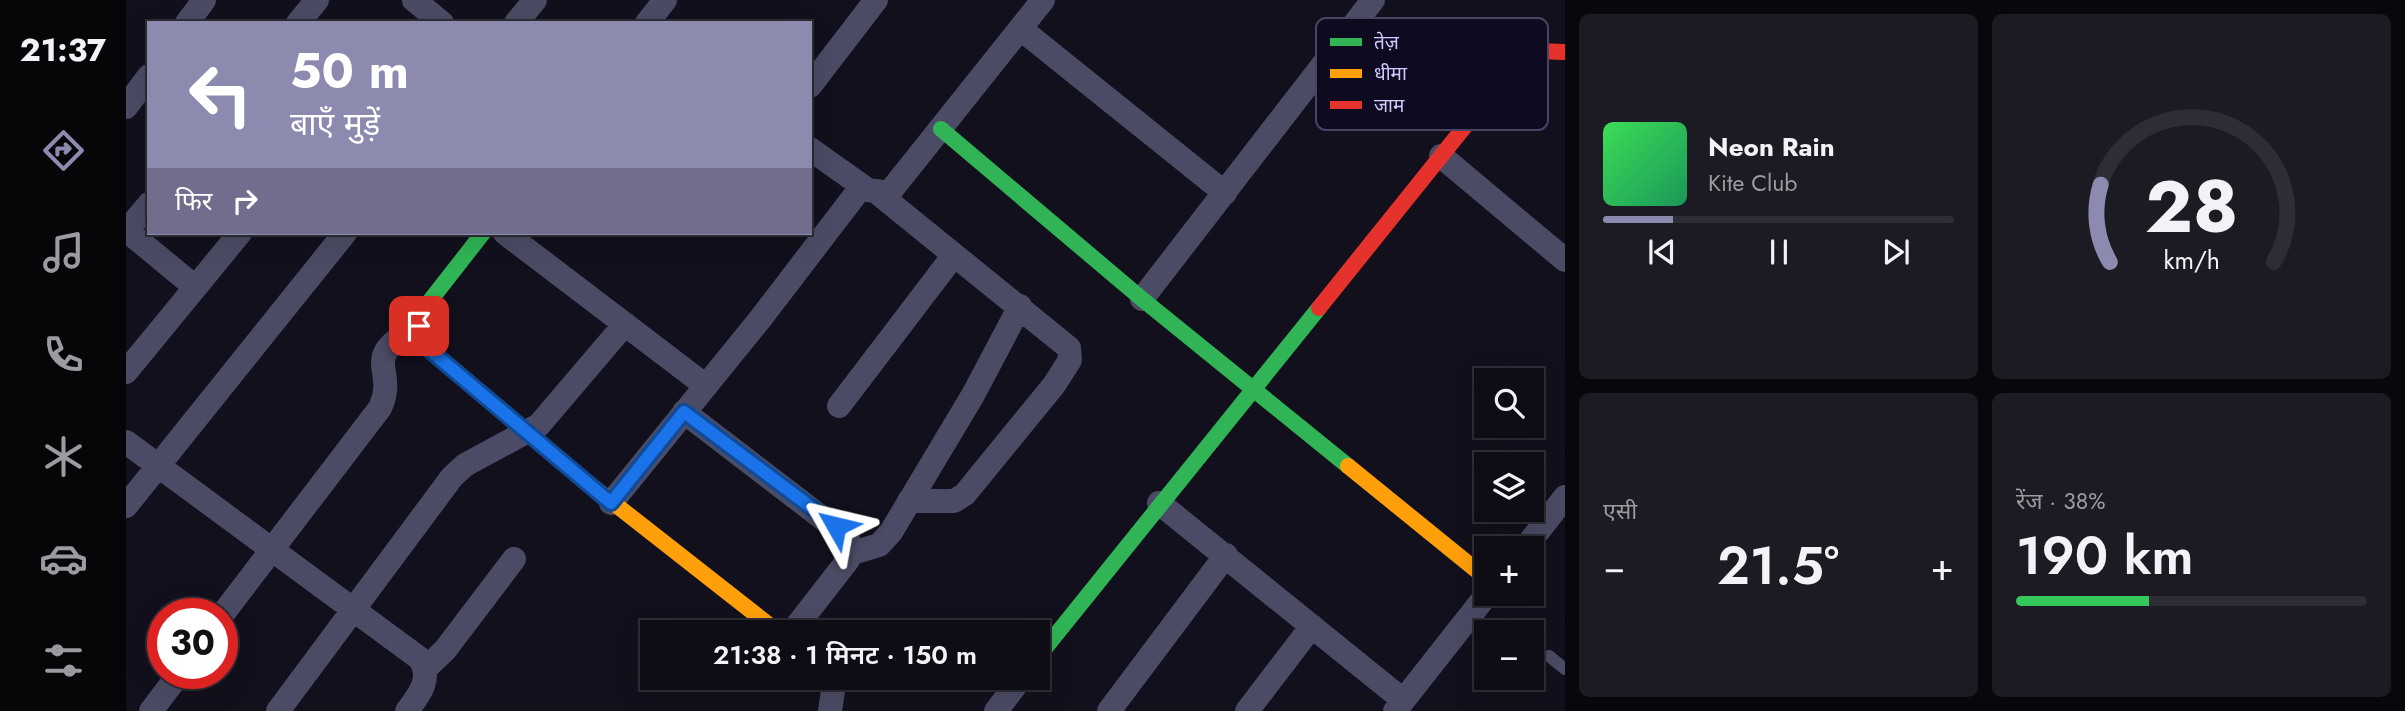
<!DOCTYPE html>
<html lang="hi">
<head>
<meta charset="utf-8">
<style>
	body { margin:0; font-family:Jost,"Noto Sans Devanagari",sans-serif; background:#1c1a22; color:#f1f3f6; height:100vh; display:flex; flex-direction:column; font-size:26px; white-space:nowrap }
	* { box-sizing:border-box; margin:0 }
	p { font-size:23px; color:#9b9ba0 }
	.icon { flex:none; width:38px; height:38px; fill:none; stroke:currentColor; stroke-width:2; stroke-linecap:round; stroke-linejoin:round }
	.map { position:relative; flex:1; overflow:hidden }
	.side { display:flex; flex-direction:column; gap:14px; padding:14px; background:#08070c; width:840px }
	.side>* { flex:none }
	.top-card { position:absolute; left:21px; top:21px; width:665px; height:214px; border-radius:0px; box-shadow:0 7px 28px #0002,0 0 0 2px #2e2c34; background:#8d8ab0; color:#fff; overflow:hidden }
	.tools { position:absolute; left:1348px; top:368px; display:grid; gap:14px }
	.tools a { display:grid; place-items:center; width:70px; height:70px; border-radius:0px; background:#0e0c15; box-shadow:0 7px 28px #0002,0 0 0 2px #2e2c34; font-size:35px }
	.speed { position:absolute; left:21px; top:598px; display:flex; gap:14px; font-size:35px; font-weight:700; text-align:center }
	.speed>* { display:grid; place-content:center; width:91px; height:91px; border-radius:50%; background:#0e0c15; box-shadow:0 7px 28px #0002,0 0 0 2px #2e2c34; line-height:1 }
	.speed .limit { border:10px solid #d22; background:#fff; color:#111 }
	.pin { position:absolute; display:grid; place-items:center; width:60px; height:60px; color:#fff; margin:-30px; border-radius:14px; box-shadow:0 4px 10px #0006 }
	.me { position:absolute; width:77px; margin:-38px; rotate:307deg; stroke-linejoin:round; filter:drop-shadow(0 0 5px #0008) }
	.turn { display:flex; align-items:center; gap:24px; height:147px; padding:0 28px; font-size:32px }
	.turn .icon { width:91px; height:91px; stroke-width:2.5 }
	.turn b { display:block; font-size:49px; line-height:60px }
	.then { display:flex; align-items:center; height:66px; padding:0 28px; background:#0003; gap:14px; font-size:26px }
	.big { font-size:52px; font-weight:600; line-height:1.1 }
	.side .tile { flex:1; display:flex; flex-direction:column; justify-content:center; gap:10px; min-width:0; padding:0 24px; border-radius:10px; background:#1c1a22 }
	.side .dial { align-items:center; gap:0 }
	.dial svg { height:182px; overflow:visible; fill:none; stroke:#2e2c34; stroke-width:7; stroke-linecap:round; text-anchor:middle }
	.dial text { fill:#f1f3f6; stroke:none }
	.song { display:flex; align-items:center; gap:21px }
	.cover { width:84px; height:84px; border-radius:10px; background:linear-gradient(135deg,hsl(130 70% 55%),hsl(150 70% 35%)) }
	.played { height:7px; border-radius:4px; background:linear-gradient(90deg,#8d8ab0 20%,#2e2c34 20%) }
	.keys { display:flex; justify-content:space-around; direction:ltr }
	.heat { display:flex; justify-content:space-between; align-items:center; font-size:38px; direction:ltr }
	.charge { height:10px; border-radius:5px; background:linear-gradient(90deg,#34c759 38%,#2e2c34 0) }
	.side .tiles { flex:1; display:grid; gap:14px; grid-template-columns:repeat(2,1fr) }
	.trip { position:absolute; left:514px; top:620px; width:410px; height:70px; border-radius:0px; background:#0e0c15; box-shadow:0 7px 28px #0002,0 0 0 2px #2e2c34; font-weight:600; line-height:70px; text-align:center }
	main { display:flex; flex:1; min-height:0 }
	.tab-bar { display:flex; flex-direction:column; width:126px; justify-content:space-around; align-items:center; background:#060508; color:#9b9ba0 }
	.tab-bar .icon { width:49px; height:49px }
	.tab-bar .on { color:#8d8ab0 }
	.tab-bar b { font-size:32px; color:#f1f3f6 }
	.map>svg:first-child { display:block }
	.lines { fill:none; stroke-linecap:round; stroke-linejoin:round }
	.lane { stroke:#4b4b65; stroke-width:12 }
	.street { stroke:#4b4b65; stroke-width:24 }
	.fast { stroke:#30b455; stroke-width:16 }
	.slow { stroke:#ff9f0a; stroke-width:16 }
	.jam { stroke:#e5322d; stroke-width:16 }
	.route-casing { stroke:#114b97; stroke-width:18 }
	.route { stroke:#1a73e8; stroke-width:12 }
	.key { fill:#0e0b21; stroke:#484564; stroke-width:2 }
	.key-label { font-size:19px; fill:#cfcbff }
</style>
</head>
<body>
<main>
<nav class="tab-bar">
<b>21:37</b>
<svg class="icon on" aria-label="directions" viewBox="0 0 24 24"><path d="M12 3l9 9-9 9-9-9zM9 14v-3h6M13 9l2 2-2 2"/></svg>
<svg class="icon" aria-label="music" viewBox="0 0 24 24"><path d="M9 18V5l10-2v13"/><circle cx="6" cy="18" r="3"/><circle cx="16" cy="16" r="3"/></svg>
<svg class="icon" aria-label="phone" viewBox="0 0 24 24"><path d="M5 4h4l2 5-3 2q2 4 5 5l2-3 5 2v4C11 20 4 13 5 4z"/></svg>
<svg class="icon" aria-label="climate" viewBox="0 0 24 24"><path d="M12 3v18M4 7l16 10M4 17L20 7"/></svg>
<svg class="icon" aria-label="car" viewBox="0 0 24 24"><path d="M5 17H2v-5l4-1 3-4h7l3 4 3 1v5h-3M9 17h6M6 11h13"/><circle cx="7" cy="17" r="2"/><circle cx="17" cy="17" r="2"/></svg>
<svg class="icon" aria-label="filters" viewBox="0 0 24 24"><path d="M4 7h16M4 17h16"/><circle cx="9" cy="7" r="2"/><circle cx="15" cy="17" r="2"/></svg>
</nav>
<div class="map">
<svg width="1439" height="711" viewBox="0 0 1439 711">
	<rect width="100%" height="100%" fill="#12101c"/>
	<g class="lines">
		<path class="lane" d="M1423 656 1439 669"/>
		<path class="street" d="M288 0 316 23
			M61 23 78 0
			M172 23 191 0
			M390 23 409 0
			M521 23 539 0
			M895 29 1099 193
			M684 86 750 0
			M0 107 23 76
			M684 149 742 190 763 193 917 0
			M1315 156 1439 260
			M753 194 943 348 944 360 928 385 839 494 828 501H783
			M0 230 69 287
			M0 232 23 204
			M379 233 580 386
			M1016 299 1247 0
			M0 372 114 233
			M713 406 828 255
			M558 412 721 537 725 547 722 560 666 632
			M0 442 293 658C307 677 294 694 281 711
			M485 503 635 318 736 186
			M1033 503 1277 700
			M0 506 219 233
			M1399 548 1439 497
			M723 554 753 545 765 532 847 395 894 306
			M96 615 254 408C273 368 230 359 293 326
			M300 668 319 650 388 559
			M25 711 53 674
			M152 711 326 477 339 465 413 425 499 324
			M704 711 708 684 705 677
			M870 711 896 677
			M983 711 1100 555
			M1121 711 1186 626
			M1269 711 1362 593"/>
		<path class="fast" d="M815 129 1016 299 1222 466
			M357 233 296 311 292 331 300 347 434 461
			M912 657 1193 308"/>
		<path class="slow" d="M434 461 652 632
			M1222 466 1360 578"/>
		<path class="jam" d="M1193 308 1389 64 1410 51 1439 52"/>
	</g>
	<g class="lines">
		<g class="route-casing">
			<path id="route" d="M293 326 292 331 300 347 485 503 558 412 710 526"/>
		</g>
		<use href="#route" class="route"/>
	</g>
	<rect x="1190" y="18" width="232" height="112" rx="10" class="key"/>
	<rect x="1204" y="38" width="32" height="8" fill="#30b455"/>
	<rect x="1204" y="69" width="32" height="9" fill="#ff9f0a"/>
	<rect x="1204" y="101" width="32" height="8" fill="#e5322d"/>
	<g class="key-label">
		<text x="1248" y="49">तेज़</text>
		<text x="1248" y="80">धीमा</text>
		<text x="1248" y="112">जाम</text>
	</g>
</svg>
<div class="tools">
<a><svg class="icon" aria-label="search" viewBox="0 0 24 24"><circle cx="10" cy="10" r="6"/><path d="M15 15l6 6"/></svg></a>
<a><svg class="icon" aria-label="layers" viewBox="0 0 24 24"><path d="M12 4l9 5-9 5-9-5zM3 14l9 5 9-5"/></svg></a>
<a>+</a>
<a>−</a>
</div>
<div class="speed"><div class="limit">30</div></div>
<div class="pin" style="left:293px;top:326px;background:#d93025"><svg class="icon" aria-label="arrive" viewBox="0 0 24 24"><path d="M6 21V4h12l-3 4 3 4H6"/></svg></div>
<svg class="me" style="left:710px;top:526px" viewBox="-20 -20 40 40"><path d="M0-17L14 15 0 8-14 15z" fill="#1a73e8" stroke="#fff" stroke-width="4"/></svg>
<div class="trip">21:38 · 1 मिनट · 150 m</div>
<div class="top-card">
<div class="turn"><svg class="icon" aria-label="left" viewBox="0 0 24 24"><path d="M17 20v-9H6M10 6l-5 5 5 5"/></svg><div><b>50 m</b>बाएँ मुड़ें</div></div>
<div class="then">फिर<svg class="icon" aria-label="right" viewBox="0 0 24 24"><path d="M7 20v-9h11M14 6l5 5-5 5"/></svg></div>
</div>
</div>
<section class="side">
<div class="tiles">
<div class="tile">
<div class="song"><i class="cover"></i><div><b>Neon Rain</b><p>Kite Club</p></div></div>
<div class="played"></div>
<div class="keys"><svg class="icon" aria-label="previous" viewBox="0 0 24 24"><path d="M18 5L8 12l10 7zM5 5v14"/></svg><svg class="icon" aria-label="pause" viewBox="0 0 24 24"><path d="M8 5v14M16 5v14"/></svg><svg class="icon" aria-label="next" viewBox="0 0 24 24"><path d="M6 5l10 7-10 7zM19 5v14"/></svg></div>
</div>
<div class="tile dial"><svg viewBox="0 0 100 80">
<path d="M14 69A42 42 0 1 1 86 69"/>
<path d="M14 69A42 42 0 0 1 10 35" stroke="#8d8ab0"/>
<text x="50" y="56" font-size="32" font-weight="700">28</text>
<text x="50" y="72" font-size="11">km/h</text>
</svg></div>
<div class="tile"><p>एसी</p>
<div class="heat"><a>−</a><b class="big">21.5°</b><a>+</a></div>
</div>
<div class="tile"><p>रेंज · 38%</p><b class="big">190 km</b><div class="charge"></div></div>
</div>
</section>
</main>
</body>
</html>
